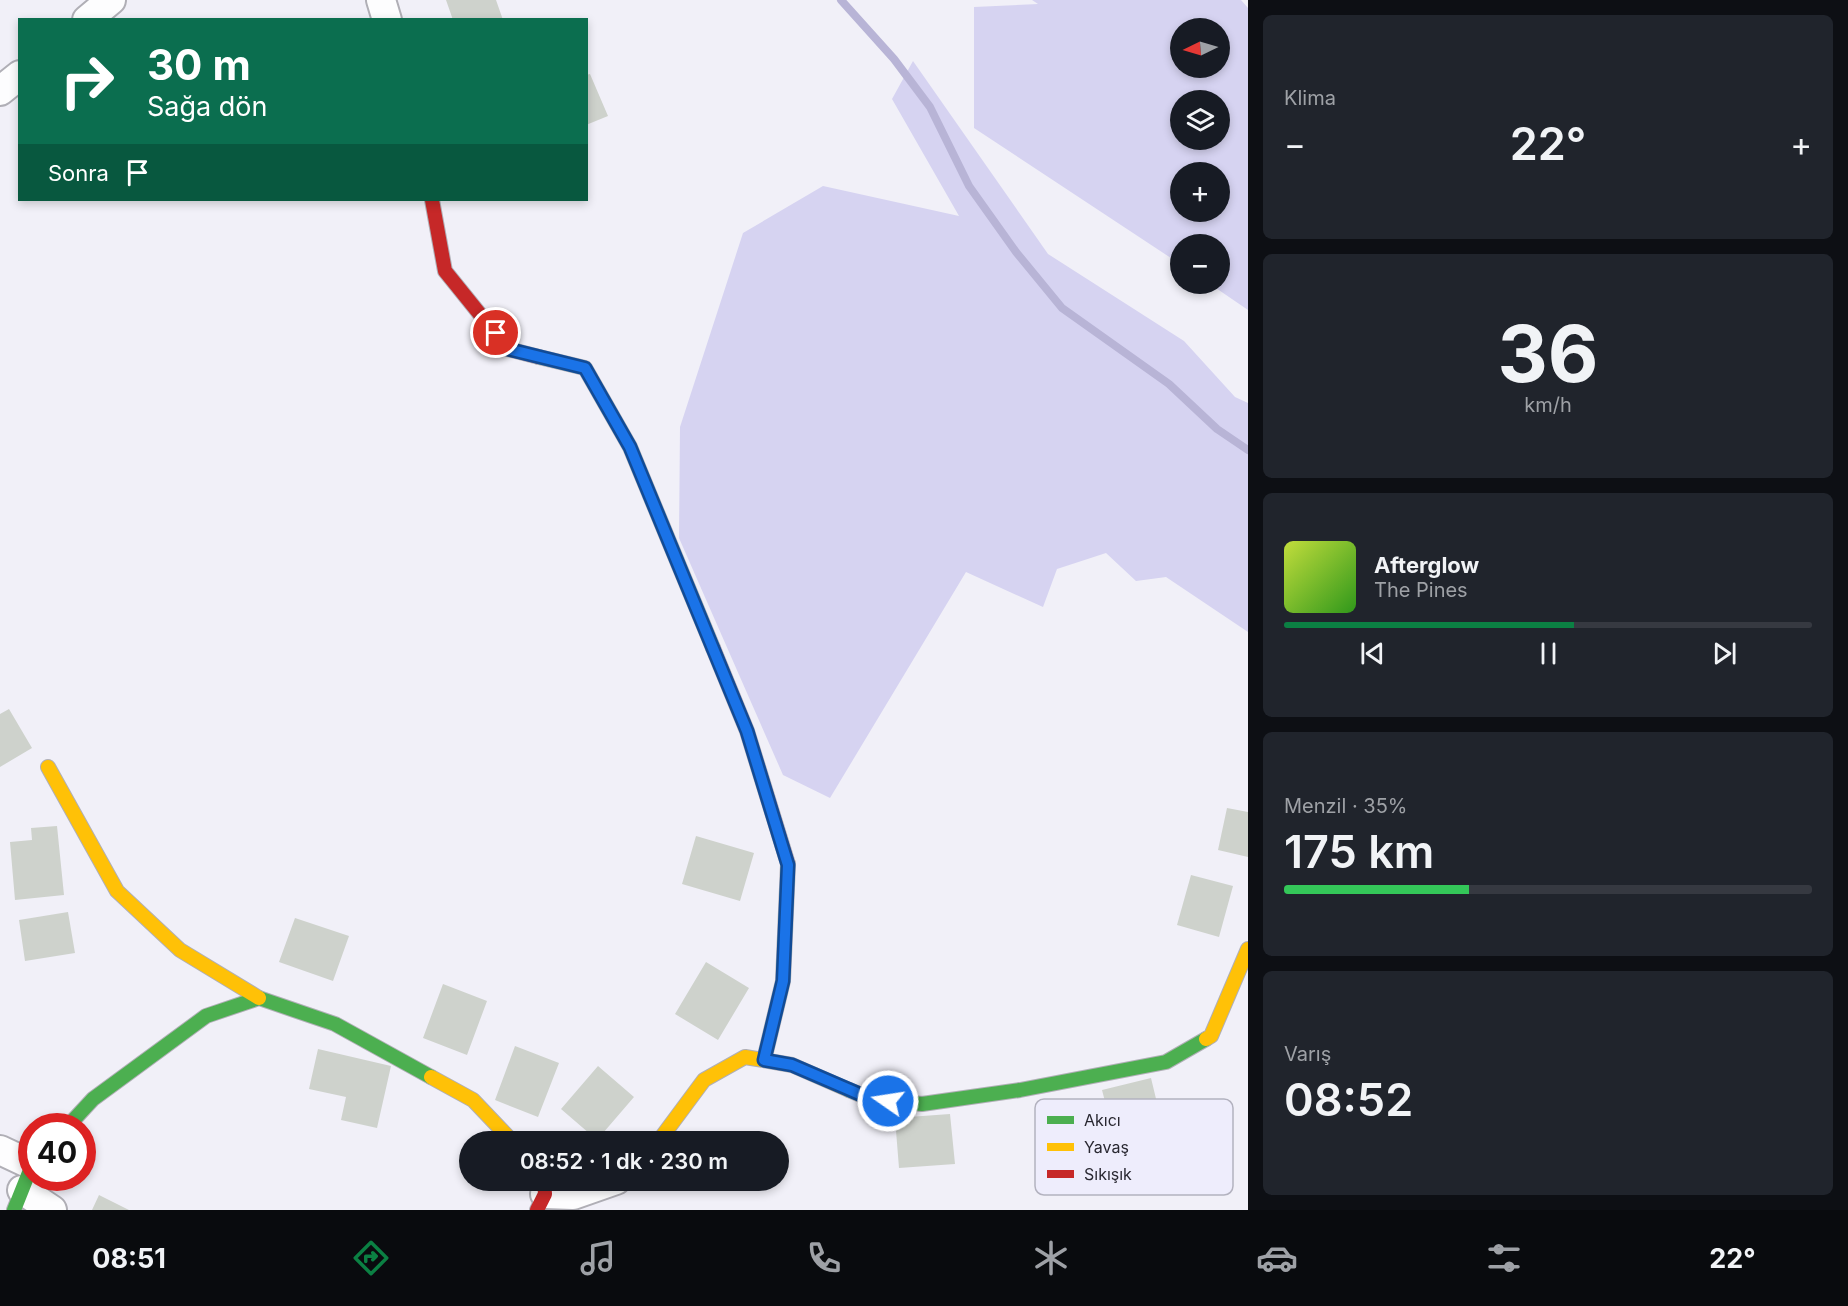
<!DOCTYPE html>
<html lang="tr">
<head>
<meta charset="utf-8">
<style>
	body { margin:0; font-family:Inter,sans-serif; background:#20242c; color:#f1f3f6; height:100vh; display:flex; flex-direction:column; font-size:22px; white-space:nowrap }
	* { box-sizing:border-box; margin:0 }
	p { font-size:20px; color:#9ea1a6 }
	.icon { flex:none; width:33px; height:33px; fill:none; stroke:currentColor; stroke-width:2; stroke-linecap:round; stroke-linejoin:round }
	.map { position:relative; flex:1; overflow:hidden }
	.details { display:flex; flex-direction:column; gap:15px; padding:15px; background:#0d0f14; width:600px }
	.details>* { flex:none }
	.top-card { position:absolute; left:18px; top:18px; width:570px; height:183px; border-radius:0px; box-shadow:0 3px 9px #0003; background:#0b6e4f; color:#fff; overflow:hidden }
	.needle { width:39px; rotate:265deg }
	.fabs { position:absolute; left:1170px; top:18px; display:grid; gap:12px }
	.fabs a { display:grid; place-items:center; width:60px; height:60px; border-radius:50%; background:#171b24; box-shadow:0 3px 9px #0003; font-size:30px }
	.speed { position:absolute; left:18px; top:1113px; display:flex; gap:12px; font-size:30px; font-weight:700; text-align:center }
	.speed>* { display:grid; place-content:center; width:78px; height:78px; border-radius:50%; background:#171b24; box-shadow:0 3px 9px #0003; line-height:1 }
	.speed .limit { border:9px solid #d22; background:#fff; color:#111 }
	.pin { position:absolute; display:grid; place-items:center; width:51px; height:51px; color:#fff; margin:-26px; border:3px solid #fff; border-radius:50%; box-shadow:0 2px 6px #0007 }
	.me { position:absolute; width:66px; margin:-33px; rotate:283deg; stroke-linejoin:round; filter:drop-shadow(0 0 4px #0008) }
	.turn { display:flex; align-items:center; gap:21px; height:126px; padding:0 30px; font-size:27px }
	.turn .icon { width:78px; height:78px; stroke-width:2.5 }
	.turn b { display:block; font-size:42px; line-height:51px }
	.then { display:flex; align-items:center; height:57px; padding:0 30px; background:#0003; gap:12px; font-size:22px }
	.big { font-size:45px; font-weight:600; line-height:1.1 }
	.details .widget { flex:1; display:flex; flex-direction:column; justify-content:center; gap:9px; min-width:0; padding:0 21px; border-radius:9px; background:#20242c }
	.details .dial { align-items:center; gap:0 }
	.dial b { font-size:78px; line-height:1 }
	.song { display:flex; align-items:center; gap:18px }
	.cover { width:72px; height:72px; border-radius:9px; background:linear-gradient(135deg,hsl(70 70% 55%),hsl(110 70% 35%)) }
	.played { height:6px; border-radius:3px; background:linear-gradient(90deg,#0b8043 55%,#363941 55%) }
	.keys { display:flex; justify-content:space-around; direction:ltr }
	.heat { display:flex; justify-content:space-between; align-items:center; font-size:33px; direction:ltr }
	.charge { height:9px; border-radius:4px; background:linear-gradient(90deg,#34c759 35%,#363941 0) }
	.trip { position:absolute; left:459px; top:1131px; width:330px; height:60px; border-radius:30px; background:#171b24; box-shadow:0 3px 9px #0003; font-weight:600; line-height:60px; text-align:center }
	.tabs { display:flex; height:96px; justify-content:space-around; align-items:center; background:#090b0e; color:#9ea1a6 }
	.tabs .icon { width:42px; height:42px }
	.tabs .selected { color:#0b8043 }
	.tabs b { font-size:27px; color:#f1f3f6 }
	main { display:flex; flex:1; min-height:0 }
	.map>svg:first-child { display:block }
	.forest { fill:#d6d3f1; fill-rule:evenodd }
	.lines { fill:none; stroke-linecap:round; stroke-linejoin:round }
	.stream { stroke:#b8b4d6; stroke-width:8 }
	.building { fill:#ced2cc }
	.street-casing { stroke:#b0afb6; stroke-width:32 }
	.fast-casing { stroke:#b0afb6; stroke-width:16 }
	.slow-casing { stroke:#b0afb6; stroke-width:16 }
	.jam-casing { stroke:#b0afb6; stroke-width:16 }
	.street { stroke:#fdfdfe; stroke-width:28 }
	.fast { stroke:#4caf50; stroke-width:14 }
	.slow { stroke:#ffc107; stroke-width:14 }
	.jam { stroke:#c62828; stroke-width:14 }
	.route-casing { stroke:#114b97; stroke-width:15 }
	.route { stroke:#1a73e8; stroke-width:10 }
	.key { fill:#eeedfc; stroke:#b3b2bf; stroke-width:1.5 }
	.key-label { font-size:16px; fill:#292831 }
</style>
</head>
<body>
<main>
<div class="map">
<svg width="1248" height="1210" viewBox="0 0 1248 1210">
	<rect width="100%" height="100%" fill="#f1f0f8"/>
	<path class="forest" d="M1032 0H1241L1248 8V310L1210 284H1220V244H1180V264L974 128V7L1038 4ZM1180 28H1220V68H1180ZM1180 100H1220V140H1180ZM1180 172H1220V212H1180Z
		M913 61 1048 254 1184 341 1235 397 1248 403V632L1166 577 1136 581 1106 553 1057 569 1043 607 966 572 830 798 783 775 679 538 680 427 743 233 823 186 959 216 892 99Z"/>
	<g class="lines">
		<path class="stream" d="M841 0 894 59 930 107 969 186 1016 252 1062 308 1169 384 1217 429 1248 450"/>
	</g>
	<path class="building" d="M446 0H496L503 20H453Z
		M590 74 608 116 586 125V75Z
		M9 709 32 748 0 767V714Z
		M1227 808 1248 812V857L1218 850Z
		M57 826 64 895 15 900 10 842 32 840 31 828Z
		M696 836 754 853 740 901 682 884Z
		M1191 875 1233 886 1219 937 1177 925Z
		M68 912 75 953 25 961 19 920Z
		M295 918 349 936 333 981 279 962Z
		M706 962 749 988 718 1040 675 1014Z
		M443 984 487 1001 467 1055 423 1038Z
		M515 1046 559 1063 538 1117 495 1100Z
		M318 1049 391 1066 377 1128 341 1120 346 1097 309 1089Z
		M598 1066 634 1097 597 1140 561 1109Z
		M1151 1078 1164 1132 1116 1144 1102 1090Z
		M950 1114 955 1164 899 1168 895 1118Z
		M99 1195 129 1210H92Z"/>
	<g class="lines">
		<g class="street-casing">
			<path id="street" d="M381 0 387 20
				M87 20 111 0
				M0 91 20 75
				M0 1150 32 1165
				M22 1190 52 1210
				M545 1194 573 1195 616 1180"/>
		</g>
		<g class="fast-casing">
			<path id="fast" d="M539 357 585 368 630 447 713 648
				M764 1060 783 981 788 864
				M849 1090 871 1099 922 1104 1020 1090 1166 1062 1206 1039
				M68 1126 93 1099 206 1016 259 998 335 1024 431 1077
				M14 1210 32 1165"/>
		</g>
		<g class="slow-casing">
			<path id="slow" d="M48 767 117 891 180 950 259 998
				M1206 1039 1211 1036 1248 949
				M431 1077 473 1100 513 1142
				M658 1142 704 1080 745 1057 792 1065 849 1090"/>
		</g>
		<g class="jam-casing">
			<path id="jam" d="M432 200 445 271 508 349 539 357
				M713 648 747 731 788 864
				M537 1210 545 1194 544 1180"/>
		</g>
		<use href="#street" class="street"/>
		<use href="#fast" class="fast"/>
		<use href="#slow" class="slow"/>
		<use href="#jam" class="jam"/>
	</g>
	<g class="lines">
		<g class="route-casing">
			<path id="route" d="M496 333 508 349 585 368 630 447 747 731 788 865 783 981 764 1060 792 1065 871 1099 888 1101"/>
		</g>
		<use href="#route" class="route"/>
	</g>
	<rect x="1035" y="1099" width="198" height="96" rx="9" class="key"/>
	<rect x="1047" y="1116" width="27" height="8" fill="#4caf50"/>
	<rect x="1047" y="1143" width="27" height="8" fill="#ffc107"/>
	<rect x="1047" y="1170" width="27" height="8" fill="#c62828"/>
	<g class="key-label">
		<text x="1084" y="1126">Akıcı</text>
		<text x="1084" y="1153">Yavaş</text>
		<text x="1084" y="1180">Sıkışık</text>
	</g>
</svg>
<div class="fabs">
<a><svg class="needle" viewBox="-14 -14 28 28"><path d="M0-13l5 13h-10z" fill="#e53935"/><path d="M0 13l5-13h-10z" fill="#9ea1a6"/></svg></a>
<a><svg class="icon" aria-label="layers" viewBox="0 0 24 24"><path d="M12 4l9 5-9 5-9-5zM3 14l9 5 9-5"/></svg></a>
<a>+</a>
<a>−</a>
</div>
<div class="speed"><div class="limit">40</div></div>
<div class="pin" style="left:496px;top:333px;background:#d93025"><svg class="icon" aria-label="arrive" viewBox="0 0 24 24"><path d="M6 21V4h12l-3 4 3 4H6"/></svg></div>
<svg class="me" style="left:888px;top:1101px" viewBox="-20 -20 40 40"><circle r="17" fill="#1a73e8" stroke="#fff" stroke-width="3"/><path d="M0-11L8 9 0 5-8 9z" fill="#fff"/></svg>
<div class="trip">08:52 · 1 dk · 230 m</div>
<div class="top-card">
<div class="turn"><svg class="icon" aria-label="right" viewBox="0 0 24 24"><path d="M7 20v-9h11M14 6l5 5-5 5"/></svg><div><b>30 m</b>Sağa dön</div></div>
<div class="then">Sonra<svg class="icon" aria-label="arrive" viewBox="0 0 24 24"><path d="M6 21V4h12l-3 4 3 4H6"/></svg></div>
</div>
</div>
<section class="details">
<div class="widget"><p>Klima</p>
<div class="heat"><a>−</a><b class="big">22°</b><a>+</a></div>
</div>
<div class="widget dial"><b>36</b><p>km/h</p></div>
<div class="widget">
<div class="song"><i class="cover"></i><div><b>Afterglow</b><p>The Pines</p></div></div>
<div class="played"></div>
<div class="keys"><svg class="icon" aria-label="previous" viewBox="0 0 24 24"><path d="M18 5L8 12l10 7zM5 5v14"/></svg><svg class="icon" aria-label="pause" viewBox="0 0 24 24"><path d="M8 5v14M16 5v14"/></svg><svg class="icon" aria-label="next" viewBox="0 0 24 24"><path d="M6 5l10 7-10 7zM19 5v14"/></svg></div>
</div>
<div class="widget"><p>Menzil · 35%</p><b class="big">175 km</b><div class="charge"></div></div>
<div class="widget"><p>Varış</p><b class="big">08:52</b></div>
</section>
</main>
<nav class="tabs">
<b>08:51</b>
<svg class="icon selected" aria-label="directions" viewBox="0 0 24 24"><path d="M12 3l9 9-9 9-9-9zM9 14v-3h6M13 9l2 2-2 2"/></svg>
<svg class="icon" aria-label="music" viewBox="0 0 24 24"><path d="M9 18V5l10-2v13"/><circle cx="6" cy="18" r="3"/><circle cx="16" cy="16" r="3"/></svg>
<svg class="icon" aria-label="phone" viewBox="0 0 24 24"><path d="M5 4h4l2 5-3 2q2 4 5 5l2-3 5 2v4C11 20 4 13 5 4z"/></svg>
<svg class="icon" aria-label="climate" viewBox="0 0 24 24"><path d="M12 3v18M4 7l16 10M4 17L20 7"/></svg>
<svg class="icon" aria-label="car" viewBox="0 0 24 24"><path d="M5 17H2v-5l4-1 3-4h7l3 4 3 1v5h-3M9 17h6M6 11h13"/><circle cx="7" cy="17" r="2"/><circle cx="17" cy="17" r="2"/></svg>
<svg class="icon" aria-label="filters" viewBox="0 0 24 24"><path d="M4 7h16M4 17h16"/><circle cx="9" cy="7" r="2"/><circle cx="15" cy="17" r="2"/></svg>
<b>22°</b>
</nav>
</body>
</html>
